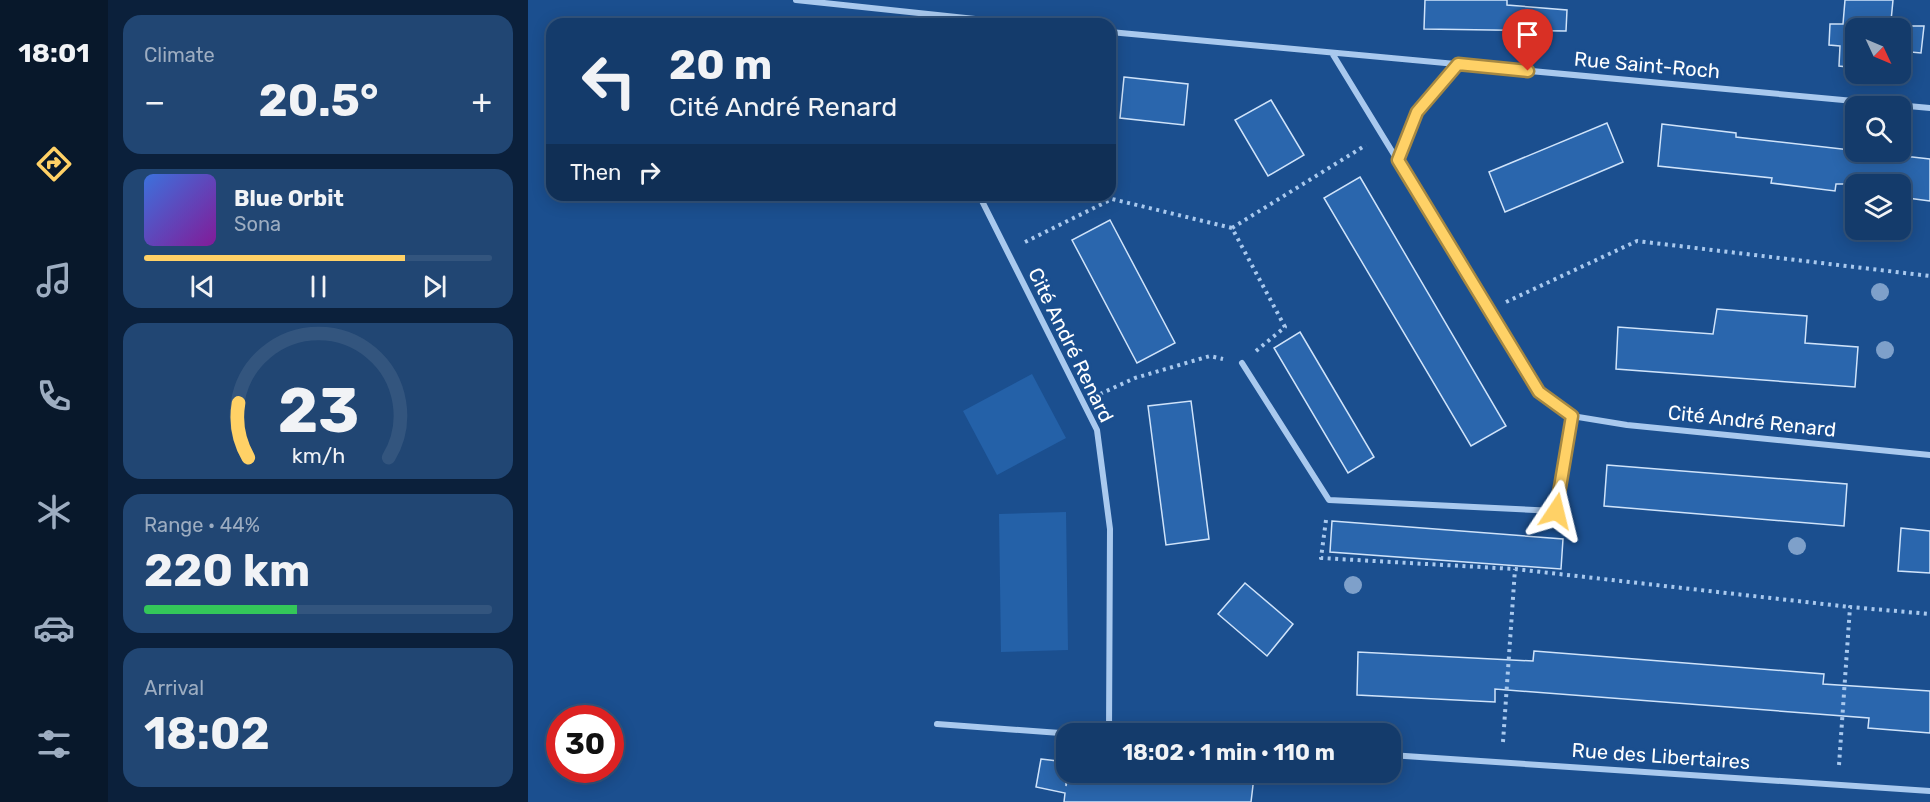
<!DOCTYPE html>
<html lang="en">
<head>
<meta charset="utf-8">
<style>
	body { margin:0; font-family:Rubik,sans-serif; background:#214673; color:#f1f3f6; height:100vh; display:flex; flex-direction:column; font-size:22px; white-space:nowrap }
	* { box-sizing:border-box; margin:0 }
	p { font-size:20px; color:#9dadc1 }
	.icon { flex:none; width:33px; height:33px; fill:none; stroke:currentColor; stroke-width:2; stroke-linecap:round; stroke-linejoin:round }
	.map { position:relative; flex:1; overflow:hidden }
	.details { display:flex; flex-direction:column; gap:15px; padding:15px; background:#0b203b; width:420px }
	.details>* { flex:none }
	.hud { position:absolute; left:18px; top:18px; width:570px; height:183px; border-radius:18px; box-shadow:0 3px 15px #0003,0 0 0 2px #33557e; background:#143b6b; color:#f1f3f6; overflow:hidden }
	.needle { width:39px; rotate:134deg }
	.buttons { position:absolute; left:1317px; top:18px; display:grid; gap:12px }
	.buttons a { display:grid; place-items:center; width:66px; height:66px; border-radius:12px; background:#143b6b; box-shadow:0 3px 15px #0003,0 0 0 2px #33557e; font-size:30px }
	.speed { position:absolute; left:18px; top:705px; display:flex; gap:12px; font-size:30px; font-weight:700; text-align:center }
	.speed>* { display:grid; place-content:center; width:78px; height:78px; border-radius:50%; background:#143b6b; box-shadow:0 3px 15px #0003,0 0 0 2px #33557e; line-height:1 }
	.speed .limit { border:9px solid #d22; background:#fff; color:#111 }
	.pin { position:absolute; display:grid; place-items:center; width:51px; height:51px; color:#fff; margin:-62px -26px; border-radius:50% 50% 50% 0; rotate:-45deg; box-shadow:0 0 6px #0007 }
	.pin .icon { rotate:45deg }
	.me { position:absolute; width:66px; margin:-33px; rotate:10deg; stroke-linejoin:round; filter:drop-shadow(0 0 4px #0008) }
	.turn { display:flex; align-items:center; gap:21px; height:126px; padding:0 24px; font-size:27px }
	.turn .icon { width:78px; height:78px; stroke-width:2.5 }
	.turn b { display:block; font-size:42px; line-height:51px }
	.then { display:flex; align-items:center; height:57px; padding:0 24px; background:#0003; gap:12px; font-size:22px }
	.big { font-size:45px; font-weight:700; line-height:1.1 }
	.details .card { flex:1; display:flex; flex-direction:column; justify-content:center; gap:9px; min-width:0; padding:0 21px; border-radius:18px; background:#214673 }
	.details .dial { align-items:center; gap:0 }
	.dial svg { height:156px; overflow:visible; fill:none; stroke:#33557e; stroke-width:7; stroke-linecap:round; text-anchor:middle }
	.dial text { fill:#f1f3f6; stroke:none }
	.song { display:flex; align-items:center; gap:18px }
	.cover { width:72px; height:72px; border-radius:9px; background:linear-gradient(135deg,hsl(220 70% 55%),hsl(290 70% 35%)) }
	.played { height:6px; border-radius:3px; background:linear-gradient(90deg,#ffd166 75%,#33557e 75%) }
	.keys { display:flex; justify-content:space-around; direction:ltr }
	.heat { display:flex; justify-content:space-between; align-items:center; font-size:33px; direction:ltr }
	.charge { height:9px; border-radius:4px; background:linear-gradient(90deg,#34c759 44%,#33557e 0) }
	.trip { position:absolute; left:528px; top:723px; width:345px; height:60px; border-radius:18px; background:#143b6b; box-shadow:0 3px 15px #0003,0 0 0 2px #33557e; font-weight:700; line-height:60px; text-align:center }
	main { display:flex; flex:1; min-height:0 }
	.dock { display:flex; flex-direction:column; width:108px; justify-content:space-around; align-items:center; background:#08182b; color:#9dadc1 }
	.dock .icon { width:42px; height:42px }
	.dock .current { color:#ffd166 }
	.dock b { font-size:27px; color:#f1f3f6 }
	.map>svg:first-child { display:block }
	.green { fill:#2461a8 }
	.building { fill:#2a66ad; stroke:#cfe3fa; stroke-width:1.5 }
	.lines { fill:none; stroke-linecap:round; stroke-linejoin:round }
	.path { stroke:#a9c9ee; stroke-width:4; stroke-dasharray:3 4.5; stroke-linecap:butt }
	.street { stroke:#a9c9ee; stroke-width:6 }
	.tree { fill:#7ea0ca }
	.route-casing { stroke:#a68842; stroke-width:15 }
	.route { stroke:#ffd166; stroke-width:10 }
	.labels { text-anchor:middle; stroke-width:6; stroke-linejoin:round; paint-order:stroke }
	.street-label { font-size:20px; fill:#fff; stroke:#1b4f8f }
</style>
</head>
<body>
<main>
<nav class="dock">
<b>18:01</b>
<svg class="icon current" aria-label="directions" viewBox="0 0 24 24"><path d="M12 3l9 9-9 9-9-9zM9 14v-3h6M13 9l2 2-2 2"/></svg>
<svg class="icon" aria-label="music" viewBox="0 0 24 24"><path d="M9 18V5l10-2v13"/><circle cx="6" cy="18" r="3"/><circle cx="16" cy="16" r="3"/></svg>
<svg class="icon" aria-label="phone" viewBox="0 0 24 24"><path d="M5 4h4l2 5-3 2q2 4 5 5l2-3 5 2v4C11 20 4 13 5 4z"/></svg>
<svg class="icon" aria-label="climate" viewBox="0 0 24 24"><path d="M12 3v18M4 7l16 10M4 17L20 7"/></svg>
<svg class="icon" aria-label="car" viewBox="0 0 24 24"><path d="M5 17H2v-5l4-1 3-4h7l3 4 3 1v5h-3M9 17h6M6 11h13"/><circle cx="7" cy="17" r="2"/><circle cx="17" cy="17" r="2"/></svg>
<svg class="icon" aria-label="filters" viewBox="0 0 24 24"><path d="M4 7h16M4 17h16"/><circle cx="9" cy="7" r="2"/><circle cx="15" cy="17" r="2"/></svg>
</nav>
<section class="details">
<div class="card"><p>Climate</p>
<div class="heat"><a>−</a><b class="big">20.5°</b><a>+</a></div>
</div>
<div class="card">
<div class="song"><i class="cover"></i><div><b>Blue Orbit</b><p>Sona</p></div></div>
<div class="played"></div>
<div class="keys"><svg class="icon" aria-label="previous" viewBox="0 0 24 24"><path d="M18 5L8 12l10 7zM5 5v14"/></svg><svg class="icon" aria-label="pause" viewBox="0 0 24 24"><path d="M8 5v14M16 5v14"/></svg><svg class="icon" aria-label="next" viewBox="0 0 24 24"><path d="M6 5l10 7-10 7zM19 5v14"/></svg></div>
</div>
<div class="card dial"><svg viewBox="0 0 100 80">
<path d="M14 69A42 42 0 1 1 86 69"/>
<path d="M14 69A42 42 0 0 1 9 41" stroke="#ffd166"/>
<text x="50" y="56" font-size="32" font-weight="700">23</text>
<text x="50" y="72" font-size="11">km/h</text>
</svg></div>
<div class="card"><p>Range · 44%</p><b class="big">220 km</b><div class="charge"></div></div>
<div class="card"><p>Arrival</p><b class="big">18:02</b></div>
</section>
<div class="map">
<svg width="1402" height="802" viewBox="0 0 1402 802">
	<rect width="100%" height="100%" fill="#1b4f8f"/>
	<path class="green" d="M504 374 538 438 469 475 435 411Z
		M538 512 540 650 473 652 471 514Z"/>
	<path class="building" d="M897 0H979V5L1039 10 1038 31 896 29Z
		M1317 0H1365L1363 21H1374V26H1396L1393 53 1372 51V28H1328V68L1311 66 1312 46 1301 45 1302 24H1315Z
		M596 77 660 84 656 125 592 118Z
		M743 100 776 155 740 176 707 120Z
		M1079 123 1095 162 977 212 961 172Z
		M1134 124 1208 133V137L1402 159V201L1372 197V184H1308L1307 191 1243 183 1244 178 1130 166Z
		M832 177 978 426 943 446 796 198Z
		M582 220 647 343 609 363 544 240Z
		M1189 309 1279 316 1277 343 1330 347 1327 387 1088 369 1090 327 1185 334Z
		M772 332 846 457 820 473 746 348Z
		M663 401 681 539 638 545 620 406Z
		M1079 465 1319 484 1316 526 1076 506Z
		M804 521 1035 539 1033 569 802 552Z
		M1373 528 1402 531V573L1370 571Z
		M717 583 765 624 739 656 690 614Z
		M1006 651 1296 674 1295 684 1402 691V733L1340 728 1341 718 967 689V702L829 695 830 652 1005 661Z
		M513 759 538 762V786L541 772H690L726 777 723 802H536L537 793 508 787Z"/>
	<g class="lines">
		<path class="path" d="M497 242 584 199 704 228
			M978 302 1109 241 1402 276
			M728 351 757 327 704 228 838 145
			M572 394 607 378 682 356 695 359
			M798 520 793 558 987 569 1322 607
			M975 742 987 569
			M1311 765 1322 607 1402 614"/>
		<path class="street" d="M268 0 494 24
			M582 32 1402 108
			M804 53 1011 392 1044 416 1099 425 1402 455
			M870 160 889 112 930 64
			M451 195 569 430 582 529 581 734
			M714 363 801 500 1028 511 1044 416
			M409 724 546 734
			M862 755 1402 791"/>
	</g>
	<g class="tree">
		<circle cx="1352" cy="292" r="9"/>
		<circle cx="1357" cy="350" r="9"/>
		<circle cx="1269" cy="546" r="9"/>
		<circle cx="825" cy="585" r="9"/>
	</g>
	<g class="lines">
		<g class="route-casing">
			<path id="route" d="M1000 71 930 64 889 112 870 160 1011 392 1044 416 1028 511"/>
		</g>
		<use href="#route" class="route"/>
	</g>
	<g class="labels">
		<g class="street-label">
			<text transform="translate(1119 65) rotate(5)" y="7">Rue Saint-Roch</text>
			<text transform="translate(543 345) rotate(64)" y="7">Cité André Renard</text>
			<text transform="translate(1224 421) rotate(6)" y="7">Cité André Renard</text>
			<text transform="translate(1133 756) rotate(4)" y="7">Rue des Libertaires</text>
		</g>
	</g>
</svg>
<div class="buttons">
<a><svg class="needle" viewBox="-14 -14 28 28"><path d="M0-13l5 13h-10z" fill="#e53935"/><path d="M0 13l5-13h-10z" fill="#9dadc1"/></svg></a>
<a><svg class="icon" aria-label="search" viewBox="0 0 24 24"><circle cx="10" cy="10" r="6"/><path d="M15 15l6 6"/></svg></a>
<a><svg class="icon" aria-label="layers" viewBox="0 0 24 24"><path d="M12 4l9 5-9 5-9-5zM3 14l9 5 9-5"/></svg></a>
</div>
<div class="speed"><div class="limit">30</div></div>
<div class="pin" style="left:1000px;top:71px;background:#d93025"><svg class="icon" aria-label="arrive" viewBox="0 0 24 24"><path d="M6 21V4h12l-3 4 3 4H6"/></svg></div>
<svg class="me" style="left:1028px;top:511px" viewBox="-20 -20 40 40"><path d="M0-17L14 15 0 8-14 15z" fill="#ffd166" stroke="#fff" stroke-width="4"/></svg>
<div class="trip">18:02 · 1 min · 110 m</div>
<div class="hud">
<div class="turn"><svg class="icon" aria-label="left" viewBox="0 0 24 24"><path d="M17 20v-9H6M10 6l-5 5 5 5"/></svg><div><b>20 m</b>Cité André Renard</div></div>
<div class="then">Then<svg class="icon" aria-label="right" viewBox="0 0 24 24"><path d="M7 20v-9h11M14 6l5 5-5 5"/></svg></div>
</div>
</div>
</main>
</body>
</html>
